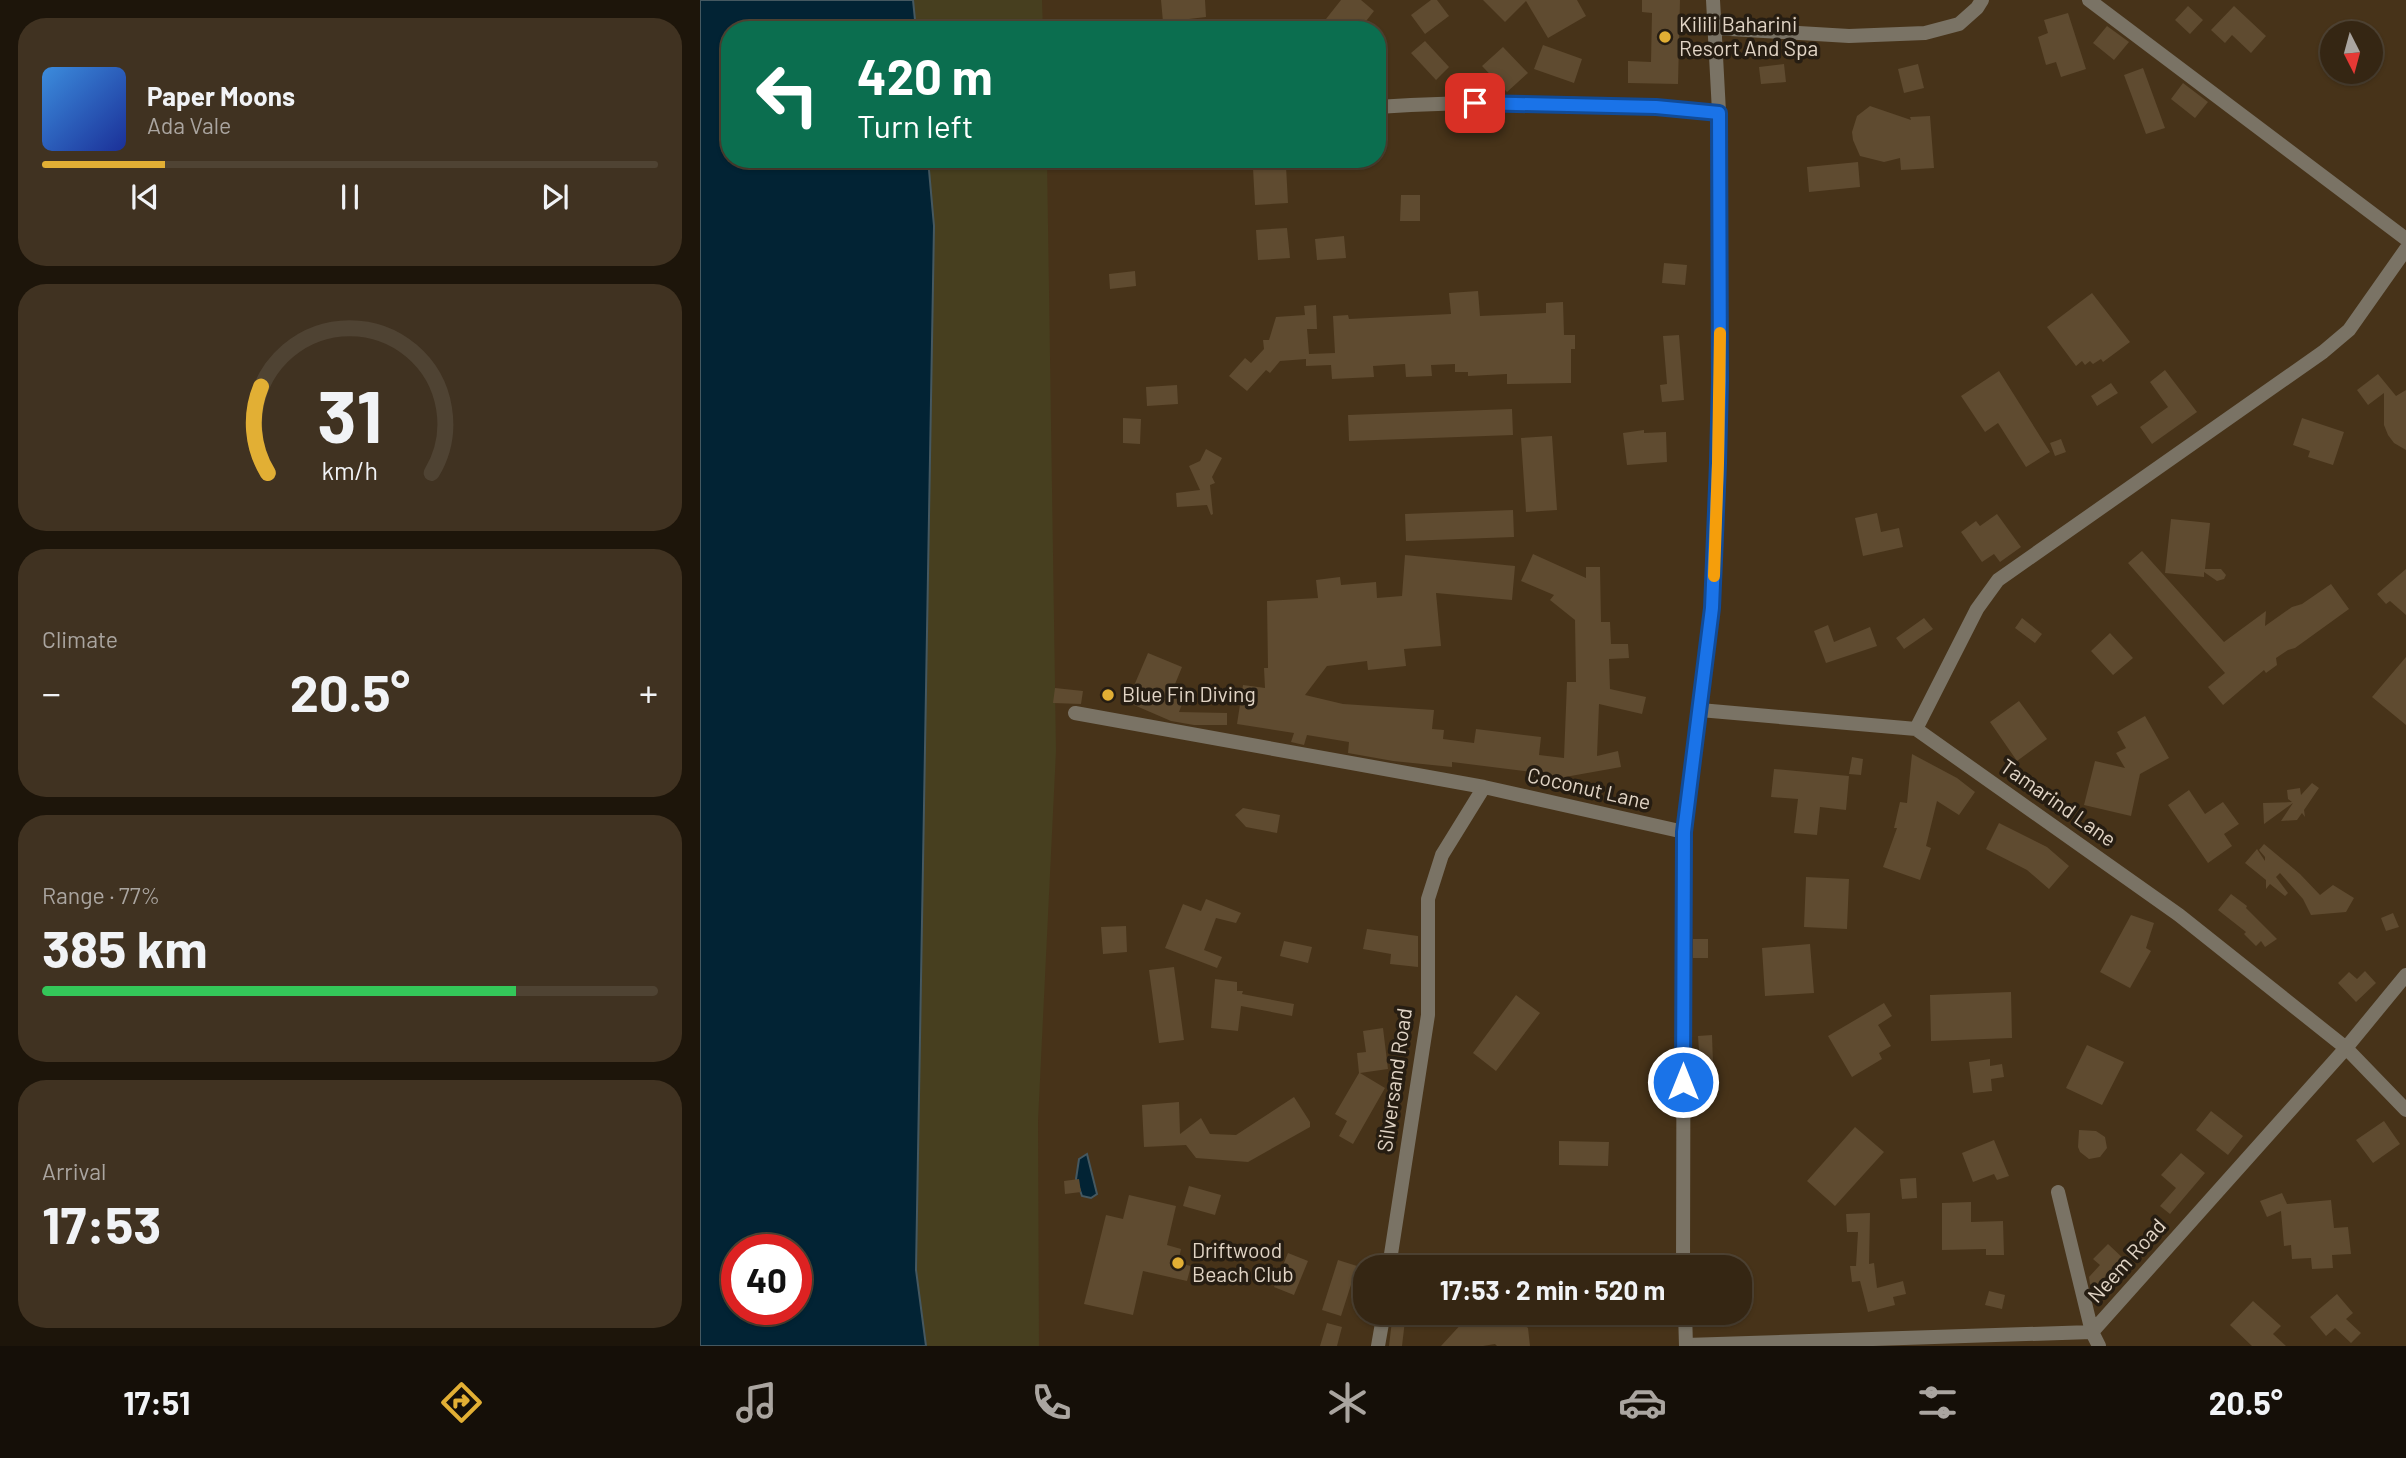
<!DOCTYPE html>
<html lang="en">
<head>
<meta charset="utf-8">
<style>
	body { margin:0; font-family:Barlow,sans-serif; background:#403221; color:#f1f3f6; height:100vh; display:flex; flex-direction:column; font-size:26px; white-space:nowrap }
	* { box-sizing:border-box; margin:0 }
	p { font-size:23px; color:#aaa5a0 }
	.icon { flex:none; width:38px; height:38px; fill:none; stroke:currentColor; stroke-width:2; stroke-linecap:round; stroke-linejoin:round }
	.map { position:relative; flex:1; overflow:hidden }
	.side { display:flex; flex-direction:column; gap:18px; padding:18px; background:#1d150a; width:700px }
	.side>* { flex:none }
	.banner { position:absolute; left:21px; top:21px; width:665px; height:147px; border-radius:28px; box-shadow:0 2px 5px #0004,0 0 0 2px #4f4333; background:#0b6e4f; color:#fff; overflow:hidden }
	.needle { width:46px; rotate:174deg }
	.tools { position:absolute; left:1620px; top:21px; display:grid; gap:14px }
	.tools a { display:grid; place-items:center; width:63px; height:63px; border-radius:50%; background:#352613; box-shadow:0 2px 5px #0004,0 0 0 2px #4f4333; font-size:35px }
	.speed { position:absolute; left:21px; top:1234px; display:flex; gap:14px; font-size:35px; font-weight:700; text-align:center }
	.speed>* { display:grid; place-content:center; width:91px; height:91px; border-radius:50%; background:#352613; box-shadow:0 2px 5px #0004,0 0 0 2px #4f4333; line-height:1 }
	.speed .limit { border:10px solid #d22; background:#fff; color:#111 }
	.pin { position:absolute; display:grid; place-items:center; width:60px; height:60px; color:#fff; margin:-30px; border-radius:14px; box-shadow:0 4px 10px #0006 }
	.me { position:absolute; width:77px; margin:-38px; rotate:0deg; stroke-linejoin:round; filter:drop-shadow(0 0 5px #0008) }
	.turn { display:flex; align-items:center; gap:24px; height:147px; padding:0 21px; font-size:32px }
	.turn .icon { width:91px; height:91px; stroke-width:2.5 }
	.turn b { display:block; font-size:49px; line-height:60px }
	.big { font-size:52px; font-weight:700; line-height:1.1 }
	.side .card { flex:1; display:flex; flex-direction:column; justify-content:center; gap:10px; min-width:0; padding:0 24px; border-radius:28px; background:#403221 }
	.side .dial { align-items:center; gap:0 }
	.dial svg { height:182px; overflow:visible; fill:none; stroke:#4f4333; stroke-width:7; stroke-linecap:round; text-anchor:middle }
	.dial text { fill:#f1f3f6; stroke:none }
	.song { display:flex; align-items:center; gap:21px }
	.cover { width:84px; height:84px; border-radius:10px; background:linear-gradient(135deg,hsl(210 70% 55%),hsl(230 70% 35%)) }
	.played { height:7px; border-radius:4px; background:linear-gradient(90deg,#e2af34 20%,#4f4333 20%) }
	.keys { display:flex; justify-content:space-around; direction:ltr }
	.heat { display:flex; justify-content:space-between; align-items:center; font-size:38px; direction:ltr }
	.charge { height:10px; border-radius:5px; background:linear-gradient(90deg,#34c759 77%,#4f4333 0) }
	.trip { position:absolute; left:653px; top:1255px; width:399px; height:70px; border-radius:28px; background:#352613; box-shadow:0 2px 5px #0004,0 0 0 2px #4f4333; font-weight:700; line-height:70px; text-align:center }
	.tab-bar { display:flex; height:112px; justify-content:space-around; align-items:center; background:#150f08; color:#aaa5a0 }
	.tab-bar .icon { width:49px; height:49px }
	.tab-bar .on { color:#e2af34 }
	.tab-bar b { font-size:32px; color:#f1f3f6 }
	main { display:flex; flex:1; min-height:0 }
	.map>svg:first-child { display:block }
	.sand { fill:#473f1f }
	.water { fill:#022334; stroke:#455860; stroke-width:2; fill-rule:evenodd }
	.building { fill:#5f4b30 }
	.lines { fill:none; stroke-linecap:round; stroke-linejoin:round }
	.minor { stroke:#7a7365; stroke-width:14 }
	.tertiary { stroke:#7a7365; stroke-width:14 }
	.route-casing { stroke:#114b97; stroke-width:18 }
	.route { stroke:#1a73e8; stroke-width:12 }
	.slow { stroke:#f59e0b; stroke-width:12 }
	.poi-dot { fill:#e2af34; stroke:#261d12; stroke-width:2.5 }
	.labels { text-anchor:middle; stroke-width:7; stroke-linejoin:round; paint-order:stroke }
	.poi-label { font-size:21px; fill:#e1d4c5; stroke:#261d12; text-anchor:start }
	.street-label { font-size:21px; fill:#e1d4c5; stroke:#261d12 }
</style>
</head>
<body>
<main>
<section class="side">
<div class="card">
<div class="song"><i class="cover"></i><div><b>Paper Moons</b><p>Ada Vale</p></div></div>
<div class="played"></div>
<div class="keys"><svg class="icon" aria-label="previous" viewBox="0 0 24 24"><path d="M18 5L8 12l10 7zM5 5v14"/></svg><svg class="icon" aria-label="pause" viewBox="0 0 24 24"><path d="M8 5v14M16 5v14"/></svg><svg class="icon" aria-label="next" viewBox="0 0 24 24"><path d="M6 5l10 7-10 7zM19 5v14"/></svg></div>
</div>
<div class="card dial"><svg viewBox="0 0 100 80">
<path d="M14 69A42 42 0 1 1 86 69"/>
<path d="M14 69A42 42 0 0 1 11 31" stroke="#e2af34"/>
<text x="50" y="56" font-size="32" font-weight="700">31</text>
<text x="50" y="72" font-size="11">km/h</text>
</svg></div>
<div class="card"><p>Climate</p>
<div class="heat"><a>−</a><b class="big">20.5°</b><a>+</a></div>
</div>
<div class="card"><p>Range · 77%</p><b class="big">385 km</b><div class="charge"></div></div>
<div class="card"><p>Arrival</p><b class="big">17:53</b></div>
</section>
<div class="map">
<svg width="1706" height="1346" viewBox="0 0 1706 1346">
	<rect width="100%" height="100%" fill="#473319"/>
	<path class="sand" d="M213 0H342L343 30H216Z
		M228 159H347L356 751 338 1121 339 1346H226L216 1270 234 226Z"/>
	<path class="water" d="M0 0H213L216 30H30V159H228L234 226 216 1270 226 1346H0ZM37 1250H96V1309H37Z
		M387 1154 397 1194 391 1198 382 1196 376 1179 379 1159Z"/>
	<path class="building" d="M461 0H505L506 17 463 22Z
		M641 0H661L674 11 659 30H640L626 19Z
		M731 0H737L749 16 725 34 711 15Z
		M783 0H877L886 16 848 38 826 1 805 22Z
		M942 0H980L978 84 928 83V61L951 62 952 13 942 12Z
		M1488 6 1503 20 1490 34 1475 20Z
		M1534 6 1566 36 1551 53 1532 35 1525 43 1511 30Z
		M1368 13 1386 69 1361 77 1356 62 1346 65 1338 37 1348 33 1344 20Z
		M1407 26 1429 42 1414 60 1393 43Z
		M725 41 749 67 736 80 711 53Z
		M843 45 882 59 874 83 834 69Z
		M803 47 828 73 807 92 782 66Z
		M1084 64 1086 82 1061 84 1059 67Z
		M1218 64 1224 88 1204 93 1198 69Z
		M1443 68 1465 128 1446 134 1424 75Z
		M1483 83 1508 102 1495 118 1471 99Z
		M1170 106 1211 120 1210 117 1230 116 1234 168 1201 170 1200 158 1184 162 1160 156 1153 140 1152 132 1157 116Z
		M1158 162 1160 187 1109 192 1107 167Z
		M586 166 588 203 555 205 553 168Z
		M701 195H720V221H700Z
		M587 228 590 258 558 260 556 230Z
		M644 236 646 258 617 260 615 239Z
		M964 263 987 265 985 285 962 283Z
		M435 271 436 286 410 289 409 274Z
		M778 291 780 316 846 313V303L863 302 864 335H875V349H871V383L807 384V374L768 376V372H755V364L731 365 732 376 706 377 705 364 673 366 674 377 632 379 631 365 606 366V359L580 361 570 373 566 370 547 391 529 376 545 358 551 363 564 349 563 340H569L576 317 605 315 604 306 616 305 617 329H607L609 354 635 353 633 316 648 315 649 319 751 314 749 293Z
		M1392 293 1430 342 1403 362 1401 359 1393 364 1390 361 1385 365 1382 361 1376 366 1347 327Z
		M979 335 984 400 962 402 960 385 967 384 963 336Z
		M1465 370 1497 412 1452 444 1440 427 1468 407 1450 382Z
		M1299 371 1350 452 1326 467 1298 423 1285 432 1261 396Z
		M1678 374 1696 396 1706 390V450L1694 443 1688 435 1684 425V393L1668 405 1657 390Z
		M1411 383 1418 393 1397 406 1391 396Z
		M477 385 478 404 447 406 446 387Z
		M812 409 813 435 649 441 648 415Z
		M423 418 441 419 440 444 423 443Z
		M1602 418 1644 432 1633 465 1608 457 1610 451 1593 445Z
		M944 430V433L966 432 967 462 927 465 923 433Z
		M852 436 857 510 826 512 821 438Z
		M1361 439 1366 452 1355 456 1350 443Z
		M506 449 522 458 512 477 515 483 510 485 513 514 511 515 507 505 477 507 476 493 500 490 489 466 500 461Z
		M813 510 814 537 706 541 705 514Z
		M1177 513 1181 532 1199 528 1203 547 1163 556 1155 518Z
		M1297 514 1321 547 1300 562 1294 554 1282 562 1261 532 1276 521 1280 526Z
		M1471 519 1510 523 1505 569H1521L1526 575 1524 579 1517 581 1504 572V577L1465 573Z
		M1442 551 1524 642 1566 611 1565 626 1592 607 1602 604 1631 584 1649 609 1595 648 1588 650 1576 658 1577 665 1566 673 1564 670 1523 705 1508 687 1525 673 1428 563Z
		M833 554 886 578V567H900L901 622H910L911 644H928L929 658 909 659 910 689 946 697 942 714 899 704 897 756 918 751 921 767 865 777 864 790 831 785 833 772 752 762V767L693 761 648 753 649 742 607 735 604 745 591 742 594 733 537 724 543 685 565 688 564 668H568L567 601 618 598 616 580 640 577 641 585 676 582 677 598 702 596 705 555 815 566 812 600 736 593 741 646 704 649 706 666 668 670 667 661 627 666 605 695 643 704 734 710 732 729 744 730 743 739 774 743 776 729 841 737 839 755 864 758 867 682H876L875 620 850 600 854 595 821 581Z
		M1706 569V615L1690 601 1686 604 1677 594Z
		M1224 618 1233 629 1204 649 1196 638Z
		M1322 618 1342 634 1335 643 1315 628Z
		M1128 625 1134 642 1170 627 1177 646 1126 663 1114 631Z
		M1410 633 1433 658 1413 675 1391 651Z
		M448 653 482 667 473 689 486 694 479 712 527 713V725H494L471 721 427 702Z
		M1706 657V725L1672 697Z
		M355 688 383 691 381 704 353 703Z
		M1319 701 1347 739 1317 761 1290 722Z
		M1445 716 1469 758 1440 774 1431 816 1384 805 1395 761 1425 768 1416 753 1426 748 1417 732Z
		M1212 754 1257 778 1275 792 1259 815 1237 801 1226 846 1231 848 1220 880 1183 867 1197 828H1194L1200 802 1207 803Z
		M1152 757 1163 759 1161 775 1149 774Z
		M1074 769 1149 776 1146 810 1120 807 1117 835 1094 833 1098 799 1071 797Z
		M1612 783 1619 788 1604 810 1605 817 1602 813 1597 820 1581 821 1593 803 1564 824 1563 803 1592 802 1588 799 1587 790 1600 788 1601 795Z
		M1489 790 1505 814 1523 802 1539 824 1524 834 1532 846 1508 863 1468 805Z
		M543 808 580 815 577 833 546 827 535 815Z
		M1299 823 1347 847 1369 866 1349 889 1327 870 1286 849Z
		M1564 844 1600 874 1620 895 1633 885 1654 898 1646 912 1611 915 1603 899 1580 873 1576 877 1588 893 1585 896 1570 884 1566 889V880L1545 863 1557 849 1565 861V857L1559 850Z
		M1106 877 1149 879 1147 929 1104 927Z
		M1531 894 1547 906 1546 908 1577 939 1565 947 1561 941 1556 946 1544 934 1546 932 1518 910Z
		M506 899 541 913 536 923 516 918 504 950 522 957 517 968 465 948 483 904 501 911Z
		M1693 913 1699 927 1686 931 1681 918Z
		M1431 915 1454 923 1446 948 1451 951 1430 988 1400 972Z
		M426 926 427 952 403 954 401 927Z
		M667 929 718 936V967L690 964 691 954 663 949Z
		M993 939H1008V958H993Z
		M584 941 612 947 608 963 580 956Z
		M1110 944 1114 993 1065 996 1062 948Z
		M474 967 484 1040 459 1043 449 970Z
		M1665 971 1676 983 1656 1002 1638 983 1649 972 1657 979Z
		M515 979 537 982V991H543L542 994 594 1004 592 1016 541 1006 538 1031 511 1028Z
		M1311 992 1312 1038 1231 1041 1230 995Z
		M816 995 840 1013 796 1071 773 1053Z
		M1184 1003 1192 1016 1178 1025 1191 1046 1179 1053 1182 1059 1152 1077 1128 1036Z
		M683 1028 688 1069 660 1073 685 1088 653 1144 639 1136 647 1121 635 1114 659 1073 657 1053 666 1052 663 1031Z
		M1012 1035 1013 1064 1000 1065 998 1036Z
		M1387 1045 1424 1062 1402 1105 1366 1088Z
		M1290 1059V1066L1302 1064 1304 1077 1291 1079 1292 1091 1273 1093 1269 1062Z
		M594 1097 610 1122V1127L548 1162 496 1158 486 1145 444 1147 442 1105 479 1102 480 1134 501 1118 510 1134 536 1135Z
		M1511 1111 1543 1136 1528 1155 1496 1130Z
		M1684 1121 1700 1144 1673 1163 1656 1140Z
		M1155 1127 1184 1152 1135 1206 1107 1181Z
		M1379 1130 1396 1131 1405 1137 1407 1148 1400 1157 1389 1159 1380 1152 1378 1147Z
		M1294 1140 1309 1176 1297 1180 1294 1174 1273 1182 1262 1153Z
		M859 1141 909 1142 908 1166 859 1165Z
		M1481 1153 1505 1173 1470 1214 1460 1206 1476 1188 1461 1175Z
		M1216 1178 1217 1198 1202 1199 1200 1179Z
		M379 1179 381 1192 365 1194 364 1181Z
		M489 1186 521 1195 515 1215 483 1206Z
		M1582 1193 1587 1204 1631 1200 1634 1228 1648 1227 1651 1254 1632 1255 1633 1268 1612 1269 1611 1258 1592 1259 1591 1245 1584 1246 1581 1211 1567 1217 1560 1201Z
		M429 1195 476 1206 467 1245 481 1249 478 1263 491 1266 487 1281 443 1271 433 1315 384 1304 406 1215 423 1219Z
		M1271 1202V1222L1303 1221 1304 1255H1286V1249L1242 1250V1203Z
		M1170 1213 1169 1264 1174 1263 1177 1288 1203 1281 1206 1294 1193 1297 1195 1305 1168 1312 1160 1281 1152 1282 1150 1266H1156L1158 1232H1147L1146 1214Z
		M1408 1244 1426 1261 1398 1291 1390 1284 1389 1277 1400 1265 1393 1259Z
		M588 1253 608 1261 594 1295 574 1287Z
		M638 1260 657 1266 641 1316 622 1310Z
		M1289 1291 1305 1295 1302 1309 1285 1305Z
		M1637 1294 1653 1313 1646 1319 1661 1333 1651 1343 1635 1328 1626 1336 1610 1317Z
		M1553 1301 1581 1326 1573 1334 1586 1346H1552L1530 1325Z
		M693 1312H706L702 1346H689Z
		M795 1312H801L807 1318 815 1317 828 1328 830 1346H797L795 1344 783 1346H741L764 1321 790 1318Z
		M627 1323 642 1327 637 1346H620Z"/>
	<g class="lines">
		<path class="minor" d="M1389 0 1706 239
			M1014 28 1149 36 1225 33 1259 24 1277 8 1282 0
			M677 107C791 100 905 102 1019 112
			M1000 710 1216 729 1479 915 1646 1048 1706 1110
			M375 713 784 787 984 832
			M1216 729 1277 609 1298 580 1623 352 1649 330 1706 249
			M1358 1192 1392 1332 1399 1346
			M689 1267 728 1015V899L742 855 784 787
			M986 1345 1392 1332 1646 1048 1706 975
			M678 1346 684 1312"/>
		<path class="tertiary" d="M983 1267 984 832 1012 608 1019 463 1020 381 1019 112 1013 0
			M985 1312 986 1346"/>
	</g>
	<g class="lines">
		<g class="route-casing">
			<path id="route" d="M775 103 956 107 1019 113 1020 381 1018 463 1012 608 984 832 983 1082"/>
		</g>
		<use href="#route" class="route"/>
		<path class="slow" d="M1014 576 1018 463 1020 333"/>
	</g>
	<g class="poi-dot">
		<circle cx="965" cy="37" r="7"/>
		<circle cx="408" cy="695" r="7"/>
		<circle cx="478" cy="1263" r="7"/>
	</g>
	<g class="labels">
		<g class="poi-label">
			<text x="979" y="32">Kilili Baharini<tspan x="979" dy="24">Resort And Spa</tspan></text>
			<text x="422" y="702">Blue Fin Diving</text>
			<text x="492" y="1258">Driftwood<tspan x="492" dy="24">Beach Club</tspan></text>
		</g>
		<g class="street-label">
			<text transform="translate(889 789) rotate(13)" y="7">Coconut Lane</text>
			<text transform="translate(1358 803) rotate(35)" y="7">Tamarind Lane</text>
			<text transform="translate(695 1080) rotate(-82)" y="7">Silversand Road</text>
			<text transform="translate(1427 1261) rotate(-48)" y="7">Neem Road</text>
		</g>
	</g>
</svg>
<div class="tools">
<a><svg class="needle" viewBox="-14 -14 28 28"><path d="M0-13l5 13h-10z" fill="#e53935"/><path d="M0 13l5-13h-10z" fill="#aaa5a0"/></svg></a>
</div>
<div class="speed"><div class="limit">40</div></div>
<div class="pin" style="left:775px;top:103px;background:#d93025"><svg class="icon" aria-label="arrive" viewBox="0 0 24 24"><path d="M6 21V4h12l-3 4 3 4H6"/></svg></div>
<svg class="me" style="left:983px;top:1082px" viewBox="-20 -20 40 40"><circle r="17" fill="#1a73e8" stroke="#fff" stroke-width="3"/><path d="M0-11L8 9 0 5-8 9z" fill="#fff"/></svg>
<div class="trip">17:53 · 2 min · 520 m</div>
<div class="banner">
<div class="turn"><svg class="icon" aria-label="left" viewBox="0 0 24 24"><path d="M17 20v-9H6M10 6l-5 5 5 5"/></svg><div><b>420 m</b>Turn left</div></div>
</div>
</div>
</main>
<nav class="tab-bar">
<b>17:51</b>
<svg class="icon on" aria-label="directions" viewBox="0 0 24 24"><path d="M12 3l9 9-9 9-9-9zM9 14v-3h6M13 9l2 2-2 2"/></svg>
<svg class="icon" aria-label="music" viewBox="0 0 24 24"><path d="M9 18V5l10-2v13"/><circle cx="6" cy="18" r="3"/><circle cx="16" cy="16" r="3"/></svg>
<svg class="icon" aria-label="phone" viewBox="0 0 24 24"><path d="M5 4h4l2 5-3 2q2 4 5 5l2-3 5 2v4C11 20 4 13 5 4z"/></svg>
<svg class="icon" aria-label="climate" viewBox="0 0 24 24"><path d="M12 3v18M4 7l16 10M4 17L20 7"/></svg>
<svg class="icon" aria-label="car" viewBox="0 0 24 24"><path d="M5 17H2v-5l4-1 3-4h7l3 4 3 1v5h-3M9 17h6M6 11h13"/><circle cx="7" cy="17" r="2"/><circle cx="17" cy="17" r="2"/></svg>
<svg class="icon" aria-label="filters" viewBox="0 0 24 24"><path d="M4 7h16M4 17h16"/><circle cx="9" cy="7" r="2"/><circle cx="15" cy="17" r="2"/></svg>
<b>20.5°</b>
</nav>
</body>
</html>
